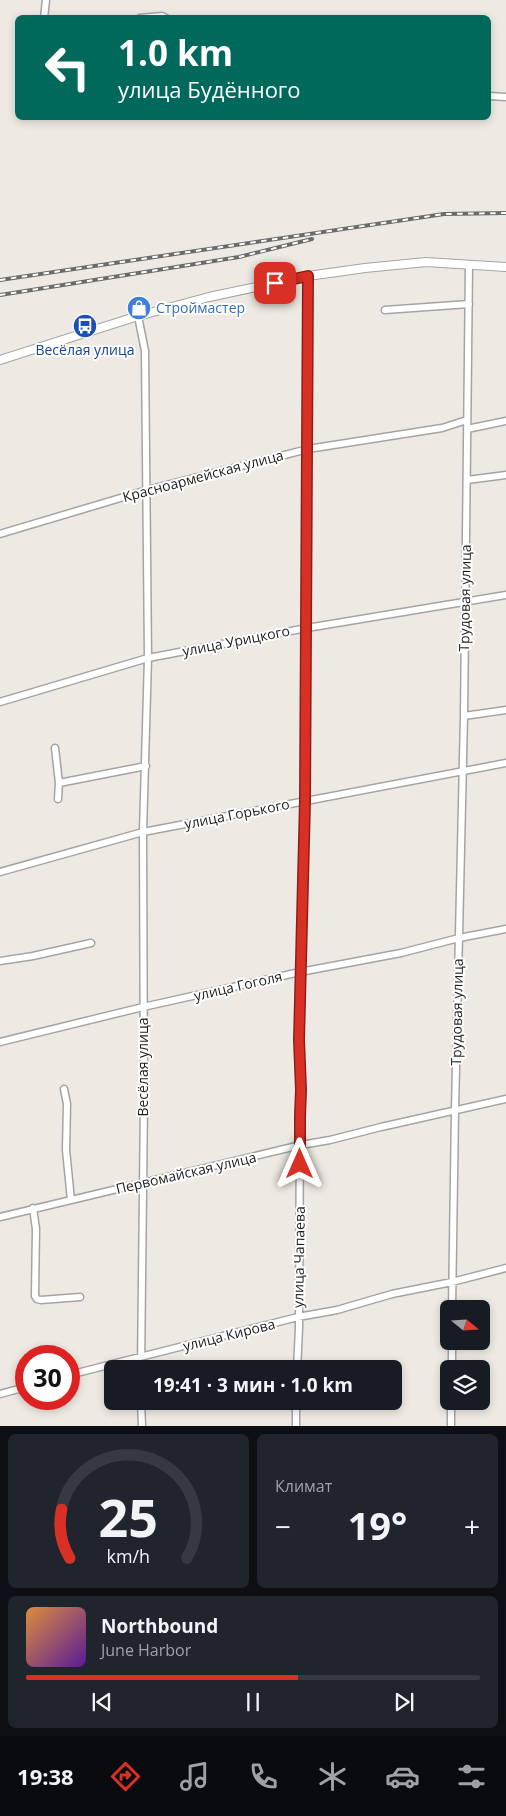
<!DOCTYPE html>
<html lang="ru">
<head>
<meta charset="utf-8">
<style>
	body { margin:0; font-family:"Open Sans",sans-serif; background:#20242c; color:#f1f3f6; height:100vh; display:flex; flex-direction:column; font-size:19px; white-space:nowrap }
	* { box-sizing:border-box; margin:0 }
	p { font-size:16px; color:#9ea1a6 }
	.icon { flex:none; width:28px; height:28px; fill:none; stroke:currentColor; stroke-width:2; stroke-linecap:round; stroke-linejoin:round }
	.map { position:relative; height:1426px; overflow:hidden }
	.sheet { display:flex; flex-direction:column; gap:8px; padding:8px; background:#0d0f14; flex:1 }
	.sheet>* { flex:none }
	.hud { position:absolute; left:15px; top:15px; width:476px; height:105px; border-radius:8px; box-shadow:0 2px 8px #0003; background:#00695c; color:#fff; overflow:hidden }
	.needle { width:32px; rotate:108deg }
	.buttons { position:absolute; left:440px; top:1300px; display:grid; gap:10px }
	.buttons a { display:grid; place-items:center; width:50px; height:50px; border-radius:8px; background:#171b24; box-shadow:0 2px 8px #0003; font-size:25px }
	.speed { position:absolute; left:15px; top:1345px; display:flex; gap:10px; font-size:25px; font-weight:700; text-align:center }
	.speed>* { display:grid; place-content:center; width:65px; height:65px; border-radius:50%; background:#171b24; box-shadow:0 2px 8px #0003; line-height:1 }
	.speed .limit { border:8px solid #d22; background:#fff; color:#111 }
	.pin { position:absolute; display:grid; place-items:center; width:42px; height:42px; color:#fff; margin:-21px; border-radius:10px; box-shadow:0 2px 8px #0006 }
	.me { position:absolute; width:55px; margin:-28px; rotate:0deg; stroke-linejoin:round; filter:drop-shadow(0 0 4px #0008) }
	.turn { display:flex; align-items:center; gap:18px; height:105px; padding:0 20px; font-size:22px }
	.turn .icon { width:65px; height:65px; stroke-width:2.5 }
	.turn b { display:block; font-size:35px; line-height:42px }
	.big { font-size:38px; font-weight:700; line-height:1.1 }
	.sheet .tile { flex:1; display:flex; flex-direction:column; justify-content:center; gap:8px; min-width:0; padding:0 18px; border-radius:8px; background:#20242c }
	.sheet .dial { align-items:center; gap:0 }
	.dial svg { height:130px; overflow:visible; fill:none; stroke:#363941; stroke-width:7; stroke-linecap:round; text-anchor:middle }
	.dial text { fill:#f1f3f6; stroke:none }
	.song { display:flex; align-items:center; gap:15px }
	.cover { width:60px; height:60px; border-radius:8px; background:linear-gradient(135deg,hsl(30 70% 55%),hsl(270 70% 35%)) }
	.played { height:5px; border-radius:2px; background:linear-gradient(90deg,#d93025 60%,#363941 60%) }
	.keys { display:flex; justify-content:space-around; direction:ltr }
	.heat { display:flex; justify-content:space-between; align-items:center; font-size:28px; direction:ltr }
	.sheet .tiles { flex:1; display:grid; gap:8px; grid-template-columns:1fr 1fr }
	.tile:last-child { grid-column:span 2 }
	.trip { position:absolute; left:104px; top:1360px; width:298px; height:50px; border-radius:8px; background:#171b24; box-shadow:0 2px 8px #0003; font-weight:700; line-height:50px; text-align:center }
	.menu { display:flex; height:80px; justify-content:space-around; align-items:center; background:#090b0e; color:#9ea1a6 }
	.menu .icon { width:35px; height:35px }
	.menu .active { color:#d93025 }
	.menu b { font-size:22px; color:#f1f3f6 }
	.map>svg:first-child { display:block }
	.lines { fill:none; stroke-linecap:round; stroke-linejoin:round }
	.minor-casing { stroke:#a4a4a4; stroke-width:9 }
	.tertiary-casing { stroke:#a4a4a4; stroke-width:10 }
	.minor { stroke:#fff; stroke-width:6 }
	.tertiary { stroke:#fff; stroke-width:8 }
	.rail-casing { stroke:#6b6b6b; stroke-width:4 }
	.rail { stroke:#fff; stroke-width:2; stroke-dasharray:5.5; stroke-linecap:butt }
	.route-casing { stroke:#8d1f18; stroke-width:12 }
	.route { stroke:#d93025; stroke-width:9 }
	.labels { text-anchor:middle; stroke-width:4; stroke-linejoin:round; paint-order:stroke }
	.shop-label { font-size:14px; fill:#366cbe; stroke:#fff; text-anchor:start }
	.transit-label { font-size:14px; fill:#164399; stroke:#fff }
	.street-label { font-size:14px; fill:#1d1d1d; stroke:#fff }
</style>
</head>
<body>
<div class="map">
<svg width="506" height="1426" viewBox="0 0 506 1426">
	<rect width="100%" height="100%" fill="#eeeae3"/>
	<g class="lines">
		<g class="minor-casing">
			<path id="minor" d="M44 18 46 0
				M140 18 162 16 166 18
				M489 96 506 97
				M385 310 469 304
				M138 316 145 351 148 658 143 832 144 1101 141 1369
				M467 429 506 421
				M467 480 506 475
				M0 534 147 490 308 449 442 428 467 420
				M0 702 148 658 307 628 506 595
				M464 716 506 710
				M55 748 59 783 58 799
				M59 783 146 766
				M0 872 143 832 506 763
				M0 961 33 956 91 943
				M0 1042 143 1007 300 972 401 953 459 938 506 929
				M64 1089 67 1104 66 1150 71 1200
				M33 1208 36 1229 35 1296 37 1299 41 1300 80 1297
				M0 1217 301 1145 330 1140 381 1127 506 1099
				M452 1309 455 1111 464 716 469 265
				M297 1369 299 1328 300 1116 301 1090 299 1056 300 972 305 801 308 276
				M452 1369V1341
				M69 1375 298 1317 337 1310 392 1294 452 1282 506 1268
				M0 1394 26 1387
				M141 1401 142 1426
				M296 1401V1426
				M451 1426V1401"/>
		</g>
		<g class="tertiary-casing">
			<path id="tertiary" d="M0 360 138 316 209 297 308 276 365 268 426 262 506 267"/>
		</g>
		<use href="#minor" class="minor"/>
		<use href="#tertiary" class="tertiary"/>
		<g class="rail-casing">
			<path id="rail" d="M0 280 444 214 506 213
				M0 295 239 257 312 239"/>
		</g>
		<use href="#rail" class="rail"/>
	</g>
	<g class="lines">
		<g class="route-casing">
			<path id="route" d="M275 283 308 276 305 801 299 1040 301 1090 300 1116V1164"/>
		</g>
		<use href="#route" class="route"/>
	</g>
	<defs>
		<g id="shop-disc" transform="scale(1.25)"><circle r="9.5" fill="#3f7fe0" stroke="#fff"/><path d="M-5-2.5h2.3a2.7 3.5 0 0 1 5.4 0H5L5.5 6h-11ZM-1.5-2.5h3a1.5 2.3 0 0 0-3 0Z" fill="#fff"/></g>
		<g id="bus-disc" transform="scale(1.25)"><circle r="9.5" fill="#1a4fb4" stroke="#fff"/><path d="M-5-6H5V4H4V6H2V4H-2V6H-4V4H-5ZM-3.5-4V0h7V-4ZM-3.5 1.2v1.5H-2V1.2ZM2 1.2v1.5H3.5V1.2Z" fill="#fff"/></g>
	</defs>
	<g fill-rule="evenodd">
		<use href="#shop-disc" x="139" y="308"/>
		<use href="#bus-disc" x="85" y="326"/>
	</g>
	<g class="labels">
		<g class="shop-label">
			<text x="156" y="313">Строймастер</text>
		</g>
		<g class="transit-label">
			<text x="85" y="355">Весёлая улица</text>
		</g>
		<g class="street-label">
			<text transform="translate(203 476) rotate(-15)" y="5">Красноармейская улица</text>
			<text transform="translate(465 598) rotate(-89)" y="5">Трудовая улица</text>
			<text transform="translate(236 641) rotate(-11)" y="5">улица Урицкого</text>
			<text transform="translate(237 814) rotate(-11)" y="5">улица Горького</text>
			<text transform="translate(238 986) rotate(-13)" y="5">улица Гоголя</text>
			<text transform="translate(457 1012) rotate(-89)" y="5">Трудовая улица</text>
			<text transform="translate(143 1067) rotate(-90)" y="5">Весёлая улица</text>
			<text transform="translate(186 1173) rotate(-13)" y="5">Первомайская улица</text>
			<text transform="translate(299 1257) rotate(-89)" y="5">улица Чапаева</text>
			<text transform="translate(229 1335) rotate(-14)" y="5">улица Кирова</text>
		</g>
	</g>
</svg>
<div class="buttons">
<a><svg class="needle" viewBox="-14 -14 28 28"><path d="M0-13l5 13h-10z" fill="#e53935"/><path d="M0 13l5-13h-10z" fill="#9ea1a6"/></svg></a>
<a><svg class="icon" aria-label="layers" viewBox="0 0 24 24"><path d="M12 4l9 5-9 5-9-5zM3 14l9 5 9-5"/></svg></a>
</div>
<div class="speed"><div class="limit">30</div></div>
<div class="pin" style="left:275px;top:283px;background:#d93025"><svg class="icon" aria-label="arrive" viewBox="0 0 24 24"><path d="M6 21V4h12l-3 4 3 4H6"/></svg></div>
<svg class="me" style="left:300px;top:1164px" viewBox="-20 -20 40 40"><path d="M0-17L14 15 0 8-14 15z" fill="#d93025" stroke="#fff" stroke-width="4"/></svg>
<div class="trip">19:41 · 3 мин · 1.0 km</div>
<div class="hud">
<div class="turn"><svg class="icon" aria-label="left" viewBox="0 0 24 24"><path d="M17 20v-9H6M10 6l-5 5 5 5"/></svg><div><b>1.0 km</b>улица Будённого</div></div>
</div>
</div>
<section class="sheet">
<div class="tiles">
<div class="tile dial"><svg viewBox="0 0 100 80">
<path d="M14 69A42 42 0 1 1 86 69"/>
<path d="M14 69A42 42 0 0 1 9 39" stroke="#d93025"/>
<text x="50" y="56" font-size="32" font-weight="700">25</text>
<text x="50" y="72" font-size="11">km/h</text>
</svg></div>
<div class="tile"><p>Климат</p>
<div class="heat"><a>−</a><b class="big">19°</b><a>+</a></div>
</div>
<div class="tile">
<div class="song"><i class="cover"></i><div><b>Northbound</b><p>June Harbor</p></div></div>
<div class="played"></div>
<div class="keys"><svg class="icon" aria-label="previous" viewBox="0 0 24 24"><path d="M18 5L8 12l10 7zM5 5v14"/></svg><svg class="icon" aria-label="pause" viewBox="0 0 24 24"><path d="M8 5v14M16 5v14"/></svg><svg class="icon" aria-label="next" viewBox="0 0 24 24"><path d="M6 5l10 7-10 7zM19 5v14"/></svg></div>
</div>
</div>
</section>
<nav class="menu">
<b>19:38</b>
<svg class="icon active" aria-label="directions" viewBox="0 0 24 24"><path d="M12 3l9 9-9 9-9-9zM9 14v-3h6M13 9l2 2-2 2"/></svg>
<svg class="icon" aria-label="music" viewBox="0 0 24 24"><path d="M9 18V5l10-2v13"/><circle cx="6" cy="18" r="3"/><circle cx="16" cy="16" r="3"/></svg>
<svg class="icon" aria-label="phone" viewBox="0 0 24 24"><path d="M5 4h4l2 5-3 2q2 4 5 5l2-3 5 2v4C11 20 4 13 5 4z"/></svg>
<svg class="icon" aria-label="climate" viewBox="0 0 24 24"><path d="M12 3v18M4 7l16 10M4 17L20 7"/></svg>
<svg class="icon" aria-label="car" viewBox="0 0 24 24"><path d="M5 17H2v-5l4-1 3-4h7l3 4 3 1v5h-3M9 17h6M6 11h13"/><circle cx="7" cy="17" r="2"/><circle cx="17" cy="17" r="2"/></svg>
<svg class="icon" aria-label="filters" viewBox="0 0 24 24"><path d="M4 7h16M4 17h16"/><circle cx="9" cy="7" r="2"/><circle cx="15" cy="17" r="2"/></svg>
</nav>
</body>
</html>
